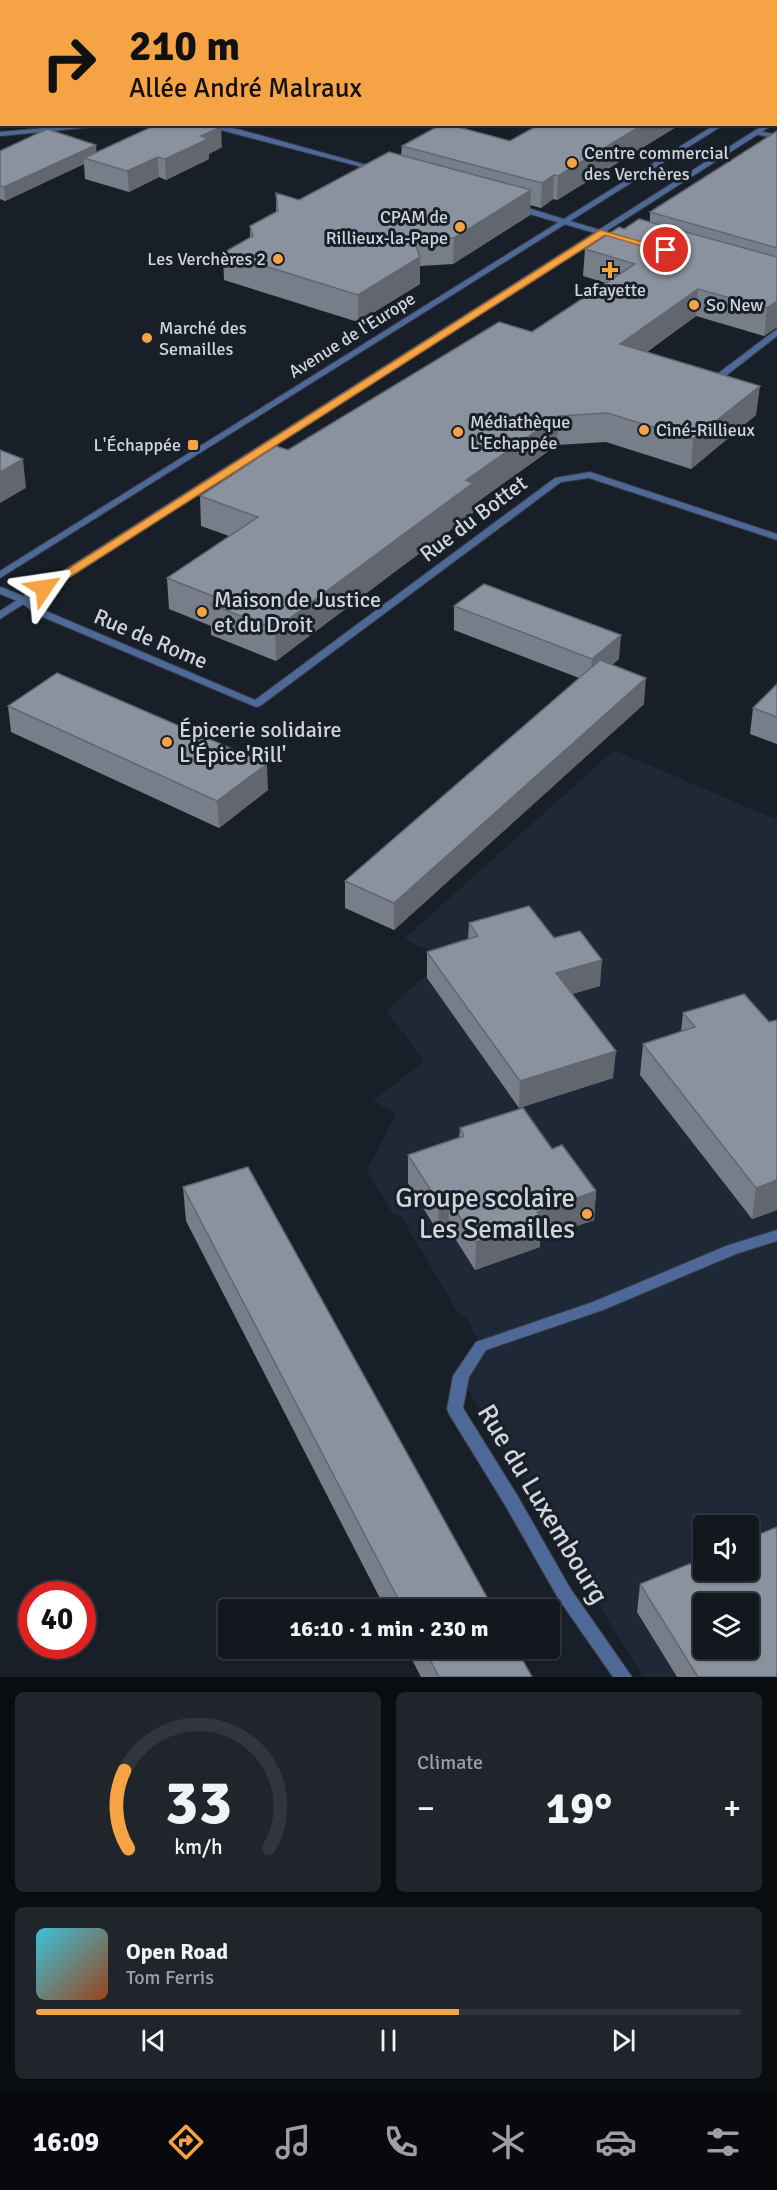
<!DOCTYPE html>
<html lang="en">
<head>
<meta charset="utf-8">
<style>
	body { margin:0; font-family:Signika,sans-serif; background:#20242b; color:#f1f3f6; height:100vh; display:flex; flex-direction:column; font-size:22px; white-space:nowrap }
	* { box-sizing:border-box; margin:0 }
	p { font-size:20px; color:#9d9fa4 }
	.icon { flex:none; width:33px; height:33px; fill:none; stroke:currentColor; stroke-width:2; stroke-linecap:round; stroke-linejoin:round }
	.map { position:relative; height:1677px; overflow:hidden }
	.side { display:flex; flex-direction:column; gap:15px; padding:15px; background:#0a0d10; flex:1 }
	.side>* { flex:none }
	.guide { position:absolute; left:0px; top:0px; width:777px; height:126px; box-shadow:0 2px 4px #0004,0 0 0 2px #32363c; background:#f5a345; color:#111; overflow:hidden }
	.tools { position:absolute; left:693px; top:1515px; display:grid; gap:12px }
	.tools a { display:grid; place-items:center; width:66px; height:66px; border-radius:6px; background:#13171e; box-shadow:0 2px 4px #0004,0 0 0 2px #32363c; font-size:30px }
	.speed { position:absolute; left:18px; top:1581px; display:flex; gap:12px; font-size:30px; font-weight:700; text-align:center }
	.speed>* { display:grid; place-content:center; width:78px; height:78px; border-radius:50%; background:#13171e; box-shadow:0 2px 4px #0004,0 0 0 2px #32363c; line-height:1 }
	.speed .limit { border:9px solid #d22; background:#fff; color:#111 }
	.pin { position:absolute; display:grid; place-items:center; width:51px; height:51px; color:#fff; margin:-26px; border:3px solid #fff; border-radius:50%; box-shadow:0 2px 6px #0007 }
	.me { position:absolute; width:66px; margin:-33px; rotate:58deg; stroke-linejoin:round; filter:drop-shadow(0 0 4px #0008) }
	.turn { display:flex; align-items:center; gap:21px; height:126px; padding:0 30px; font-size:27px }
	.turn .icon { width:78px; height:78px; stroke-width:2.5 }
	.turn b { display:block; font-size:42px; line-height:51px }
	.big { font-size:45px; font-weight:800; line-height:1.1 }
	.side .card { flex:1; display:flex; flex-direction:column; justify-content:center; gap:9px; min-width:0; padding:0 21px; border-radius:9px; background:#20242b }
	.side .dial { align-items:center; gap:0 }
	.dial svg { height:156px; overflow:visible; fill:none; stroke:#32363c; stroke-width:7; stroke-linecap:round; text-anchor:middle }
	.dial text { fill:#f1f3f6; stroke:none }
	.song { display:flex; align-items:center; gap:18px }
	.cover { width:72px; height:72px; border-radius:9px; background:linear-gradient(135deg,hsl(190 70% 55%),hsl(20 70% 35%)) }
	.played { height:6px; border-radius:3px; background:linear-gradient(90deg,#f5a345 60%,#32363c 60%) }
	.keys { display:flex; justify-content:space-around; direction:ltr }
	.heat { display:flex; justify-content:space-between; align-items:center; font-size:33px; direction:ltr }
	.side .tiles { flex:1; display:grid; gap:15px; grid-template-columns:1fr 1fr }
	.card:last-child { grid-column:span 2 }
	.trip { position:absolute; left:218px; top:1599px; width:342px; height:60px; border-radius:6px; background:#13171e; box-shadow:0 2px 4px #0004,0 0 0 2px #32363c; font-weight:800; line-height:60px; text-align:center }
	.tab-bar { display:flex; height:96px; justify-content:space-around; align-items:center; background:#08090c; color:#9d9fa4 }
	.tab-bar .icon { width:42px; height:42px }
	.tab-bar .selected { color:#f5a345 }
	.tab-bar b { font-size:27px; color:#f1f3f6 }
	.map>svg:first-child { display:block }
	.built { fill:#1f2836; fill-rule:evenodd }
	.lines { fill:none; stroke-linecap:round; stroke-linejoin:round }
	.minor-casing { stroke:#363c45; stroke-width:2 }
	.tertiary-casing { stroke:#363c45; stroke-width:2 }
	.minor { fill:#4e6997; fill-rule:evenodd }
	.tertiary { fill:#4e6997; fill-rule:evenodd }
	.wall { fill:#787e89 }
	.shaded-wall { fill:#61666f }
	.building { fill:#8b929f; stroke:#61666f; stroke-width:1.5; fill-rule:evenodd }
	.route { fill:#f5a345; stroke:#9f6a2d; stroke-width:1.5 }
	.poi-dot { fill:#f5a345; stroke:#191f28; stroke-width:2 }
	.labels { text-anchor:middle; stroke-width:6; stroke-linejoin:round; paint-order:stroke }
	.far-poi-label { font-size:18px; fill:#d0d4db; stroke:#191f28; text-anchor:start }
	.far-street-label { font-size:18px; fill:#d0d4db; stroke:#191f28 }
	.street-label { font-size:22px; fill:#d0d4db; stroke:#191f28 }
	.poi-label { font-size:22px; fill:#d0d4db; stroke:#191f28; text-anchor:start }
	.near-poi-label { font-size:27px; fill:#d0d4db; stroke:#191f28; text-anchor:end }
	.near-street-label { font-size:27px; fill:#d0d4db; stroke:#191f28 }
</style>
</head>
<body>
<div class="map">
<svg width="777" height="1677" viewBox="0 0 777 1677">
	<rect width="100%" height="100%" fill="#191f28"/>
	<path class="built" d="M614 750 777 820V1677H643L464 1383 481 1345 467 1319 458 1313 401 1216 392 1213 367 1170 396 1114 373 1101 424 1061 387 1011 444 957 404 939ZM704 1526H748V1570H704ZM704 1604H748V1648H704Z"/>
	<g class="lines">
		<g class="minor-casing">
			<path id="minor" d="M776 62H777V66H776Z
				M88 124H123L0 136V132Z
				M198 124H214L241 130 381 169 377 171Z
				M755 130 777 135V139L755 134Z
				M512 205H518L626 238 619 240 512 209Z
				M777 329V336L714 385H708V381Z
				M590 472 777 534V540L589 478 561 482 260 706 256 707 38 615 20 602 0 594V587L4 588 28 598 46 611 255 700 555 478Z
				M777 1230V1241L736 1254 603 1310 486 1350 469 1377 463 1408 517 1495 570 1588 632 1677H613L558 1598 505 1505 449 1414 447 1409 453 1376 476 1342 593 1302 726 1246Z"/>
		</g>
		<g class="tertiary-casing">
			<path id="tertiary" d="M716 124H725L0 578V571Z
				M765 124H774L0 619V611Z"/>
		</g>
		<use href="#minor" class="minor"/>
		<use href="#tertiary" class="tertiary"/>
	</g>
	<path class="wall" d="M492 0H676L673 2H498Z
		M776 5 777 17V60H776Z
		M540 124H681L557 200 553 199 541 208 530 205V215L453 264 420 266V284L358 322 224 280 223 253 250 238V226L276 212V193L299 200 401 155 402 146 510 141Z
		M777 131V327L764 336 696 316 647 352 756 415 691 469 606 442 557 445 473 505V513L276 661 211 635V626L169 609 167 578 229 536 201 526 200 496 288 450 532 332 606 283 583 276 585 249 624 229 650 222V212Z
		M96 145V152L222 147 209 154V159L166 180 159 177 129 192 85 179 84 164 5 201 0 199V151Z
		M454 606 619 659 612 665 644 704 394 930 345 908V881L579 678 454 630Z
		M777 684V744L750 734 753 708Z
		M8 706 268 790 219 828 11 732Z
		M469 923 554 938 600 986 572 994 613 1078 519 1108 427 978V952L468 939Z
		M744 994 777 1210 752 1219 640 1075 643 1044 681 1032 683 1013Z
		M460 1128 552 1149 596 1191 594 1220 540 1239V1247L475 1270 449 1229 438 1232 408 1183V1155L459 1138Z
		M183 1187 494 1610H386L186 1221Z
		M640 1584 777 1677H677L637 1612Z
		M406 1648H516L532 1677H421Z"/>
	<path class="shaded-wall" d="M643 0H676L673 2H640Z
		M644 124H681L557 200 558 176Z
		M221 127 222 147 209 154V159L166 180 165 159 201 136Z
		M96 145 97 158H84V164L5 201 4 187Z
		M158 157 159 177 129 192 127 171Z
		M554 175 553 199 541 208 542 183Z
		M531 190 530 215 453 264 454 238Z
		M420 257V284L358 322V295Z
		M698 289 696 316 618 372 620 344Z
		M777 301V327L764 336 767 308Z
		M760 386 756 415 691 469 693 439Z
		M558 416 557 445 473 505V513L276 661 275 629 466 480Z
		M23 459 26 488 0 503V472Z
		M621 635 619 659 591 683 592 659Z
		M646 678 644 704 394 930V903Z
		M267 764 268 790 219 828 217 801Z
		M602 960 600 986 555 999 556 973Z
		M616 1051 613 1078 519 1108 520 1081Z
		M777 1180V1210L752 1219 756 1188Z
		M596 1191 594 1220 540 1239V1247L475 1270 476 1242 537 1212Z
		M449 1200V1229L438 1232 439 1203Z"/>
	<path class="building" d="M571 0H643L640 2H578Z
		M777 4V38L776 41V5Z
		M158 124H220L221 127 201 136 208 139 165 159 158 157 127 171 84 158Z
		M442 124H447L510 141 540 124H644L558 176 554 175 542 183 402 146Z
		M47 129 96 145 4 187 0 186V151Z
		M777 131V248L650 212Z
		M389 152 531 190 454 238 414 240 420 257 358 295 223 253 253 236 250 226 278 211 276 193 299 200Z
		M639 219 777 257V301L767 308 698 289 620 344 760 386 693 439 607 413 558 416 466 480 473 483 275 629 210 604 218 598 167 578 258 517 200 496 276 446 288 450 499 322 532 332 635 264 585 249 619 227 624 229Z
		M0 450 23 459 0 472Z
		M484 584 621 635 592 659 454 606Z
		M600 660 646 678 394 903 345 881Z
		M57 673 267 764 217 801 8 706Z
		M777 684V717L753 708Z
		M529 906 554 938 580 931 602 960 556 973 616 1051 520 1081 427 952 478 936 469 923Z
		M744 994 769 1022 777 1020V1180L756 1188 643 1044 695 1027 683 1013Z
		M523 1108 552 1149 562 1145 596 1191 537 1212 542 1218 476 1242 449 1200 439 1203 408 1155 464 1136 460 1128Z
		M248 1167 494 1610H404L183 1187Z
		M777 1527V1677H698L640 1584 704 1558V1570H748V1539ZM704 1604H748V1648H704Z
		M424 1648H516L532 1677H439Z"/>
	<path class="route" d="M600 230 671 250 666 253 605 235 48 591 44 592 38 588Z"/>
	<g class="poi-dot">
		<circle cx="572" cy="163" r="6"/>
		<circle cx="460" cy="227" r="6"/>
		<circle cx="278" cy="259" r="6"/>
		<path d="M607 261h6v6h6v6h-6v6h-6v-6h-6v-6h6z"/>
		<circle cx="694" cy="305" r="6"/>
		<circle cx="147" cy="338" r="6"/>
		<circle cx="644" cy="430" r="6"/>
		<circle cx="458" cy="432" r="6"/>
		<rect x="187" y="439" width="12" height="12" rx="3"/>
		<circle cx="202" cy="612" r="6"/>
		<circle cx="167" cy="742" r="6"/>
		<circle cx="587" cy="1214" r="6"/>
	</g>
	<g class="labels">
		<g class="far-poi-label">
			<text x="584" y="159">Centre commercial<tspan x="584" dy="21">des Verchères</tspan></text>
			<text x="448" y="223" text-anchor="end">CPAM de<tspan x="448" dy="21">Rillieux-la-Pape</tspan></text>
			<text x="266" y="265" text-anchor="end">Les Verchères 2</text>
			<text x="610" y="296" text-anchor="middle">Lafayette</text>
			<text x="706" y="311">So New</text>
			<text x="159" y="334">Marché des<tspan x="159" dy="21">Semailles</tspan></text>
			<text x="470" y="428">Médiathèque<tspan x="470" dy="21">L'Echappée</tspan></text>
			<text x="656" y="436">Ciné-Rillieux</text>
			<text x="181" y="451" text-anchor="end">L'Échappée</text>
		</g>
		<g class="far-street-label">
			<text transform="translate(352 335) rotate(-32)" y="6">Avenue de l'Europe</text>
		</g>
		<g class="street-label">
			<text transform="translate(473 518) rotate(-37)" y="8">Rue du Bottet</text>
			<text transform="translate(151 638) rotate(23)" y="8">Rue de Rome</text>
		</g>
		<g class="poi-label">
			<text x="214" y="607">Maison de Justice<tspan x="214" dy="25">et du Droit</tspan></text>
			<text x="179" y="737">Épicerie solidaire<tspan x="179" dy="25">L'Épice'Rill'</tspan></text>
		</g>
		<g class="near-poi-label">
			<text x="575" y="1207">Groupe scolaire<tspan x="575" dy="31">Les Semailles</tspan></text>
		</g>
		<g class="near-street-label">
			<text transform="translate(543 1504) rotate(59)" y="9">Rue du Luxembourg</text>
		</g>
	</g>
</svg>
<div class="tools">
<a><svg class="icon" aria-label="sound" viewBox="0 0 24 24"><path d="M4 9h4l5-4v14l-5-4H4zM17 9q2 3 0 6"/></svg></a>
<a><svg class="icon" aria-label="layers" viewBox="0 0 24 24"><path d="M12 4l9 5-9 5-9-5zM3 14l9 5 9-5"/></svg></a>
</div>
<div class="speed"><div class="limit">40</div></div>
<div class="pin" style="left:666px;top:250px;background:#d93025"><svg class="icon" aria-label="arrive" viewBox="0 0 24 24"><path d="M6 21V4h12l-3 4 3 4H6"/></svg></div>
<svg class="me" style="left:44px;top:588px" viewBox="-20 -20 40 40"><path d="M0-17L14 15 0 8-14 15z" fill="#f5a345" stroke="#fff" stroke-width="4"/></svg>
<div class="trip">16:10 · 1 min · 230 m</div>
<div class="guide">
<div class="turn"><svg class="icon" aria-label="right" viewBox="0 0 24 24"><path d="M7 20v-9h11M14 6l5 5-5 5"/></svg><div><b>210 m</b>Allée André Malraux</div></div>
</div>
</div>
<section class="side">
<div class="tiles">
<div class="card dial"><svg viewBox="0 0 100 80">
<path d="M14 69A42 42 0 1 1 86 69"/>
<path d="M14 69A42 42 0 0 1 12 29" stroke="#f5a345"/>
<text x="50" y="56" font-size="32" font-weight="700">33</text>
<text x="50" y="72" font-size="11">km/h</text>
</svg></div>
<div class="card"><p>Climate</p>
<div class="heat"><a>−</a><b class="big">19°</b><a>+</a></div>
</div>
<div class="card">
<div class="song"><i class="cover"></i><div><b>Open Road</b><p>Tom Ferris</p></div></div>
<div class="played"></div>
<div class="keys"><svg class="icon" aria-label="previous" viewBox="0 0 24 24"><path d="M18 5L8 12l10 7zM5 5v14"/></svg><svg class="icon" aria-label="pause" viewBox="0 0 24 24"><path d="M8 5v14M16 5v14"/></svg><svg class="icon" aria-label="next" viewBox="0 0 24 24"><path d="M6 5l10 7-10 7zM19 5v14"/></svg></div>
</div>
</div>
</section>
<nav class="tab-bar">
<b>16:09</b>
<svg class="icon selected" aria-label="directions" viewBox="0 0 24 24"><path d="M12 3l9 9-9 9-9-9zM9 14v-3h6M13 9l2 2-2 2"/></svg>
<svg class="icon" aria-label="music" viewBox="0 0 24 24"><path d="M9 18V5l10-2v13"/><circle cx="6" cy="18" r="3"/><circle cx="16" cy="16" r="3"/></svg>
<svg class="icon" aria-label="phone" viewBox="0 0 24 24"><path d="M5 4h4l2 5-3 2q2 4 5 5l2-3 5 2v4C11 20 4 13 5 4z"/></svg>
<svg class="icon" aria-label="climate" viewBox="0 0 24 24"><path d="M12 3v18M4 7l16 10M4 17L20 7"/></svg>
<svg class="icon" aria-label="car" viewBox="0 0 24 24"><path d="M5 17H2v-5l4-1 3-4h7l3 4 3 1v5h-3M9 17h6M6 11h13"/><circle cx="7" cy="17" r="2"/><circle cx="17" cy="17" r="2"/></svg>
<svg class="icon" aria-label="filters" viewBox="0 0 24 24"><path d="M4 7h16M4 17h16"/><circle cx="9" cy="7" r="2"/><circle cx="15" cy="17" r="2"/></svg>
</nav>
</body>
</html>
